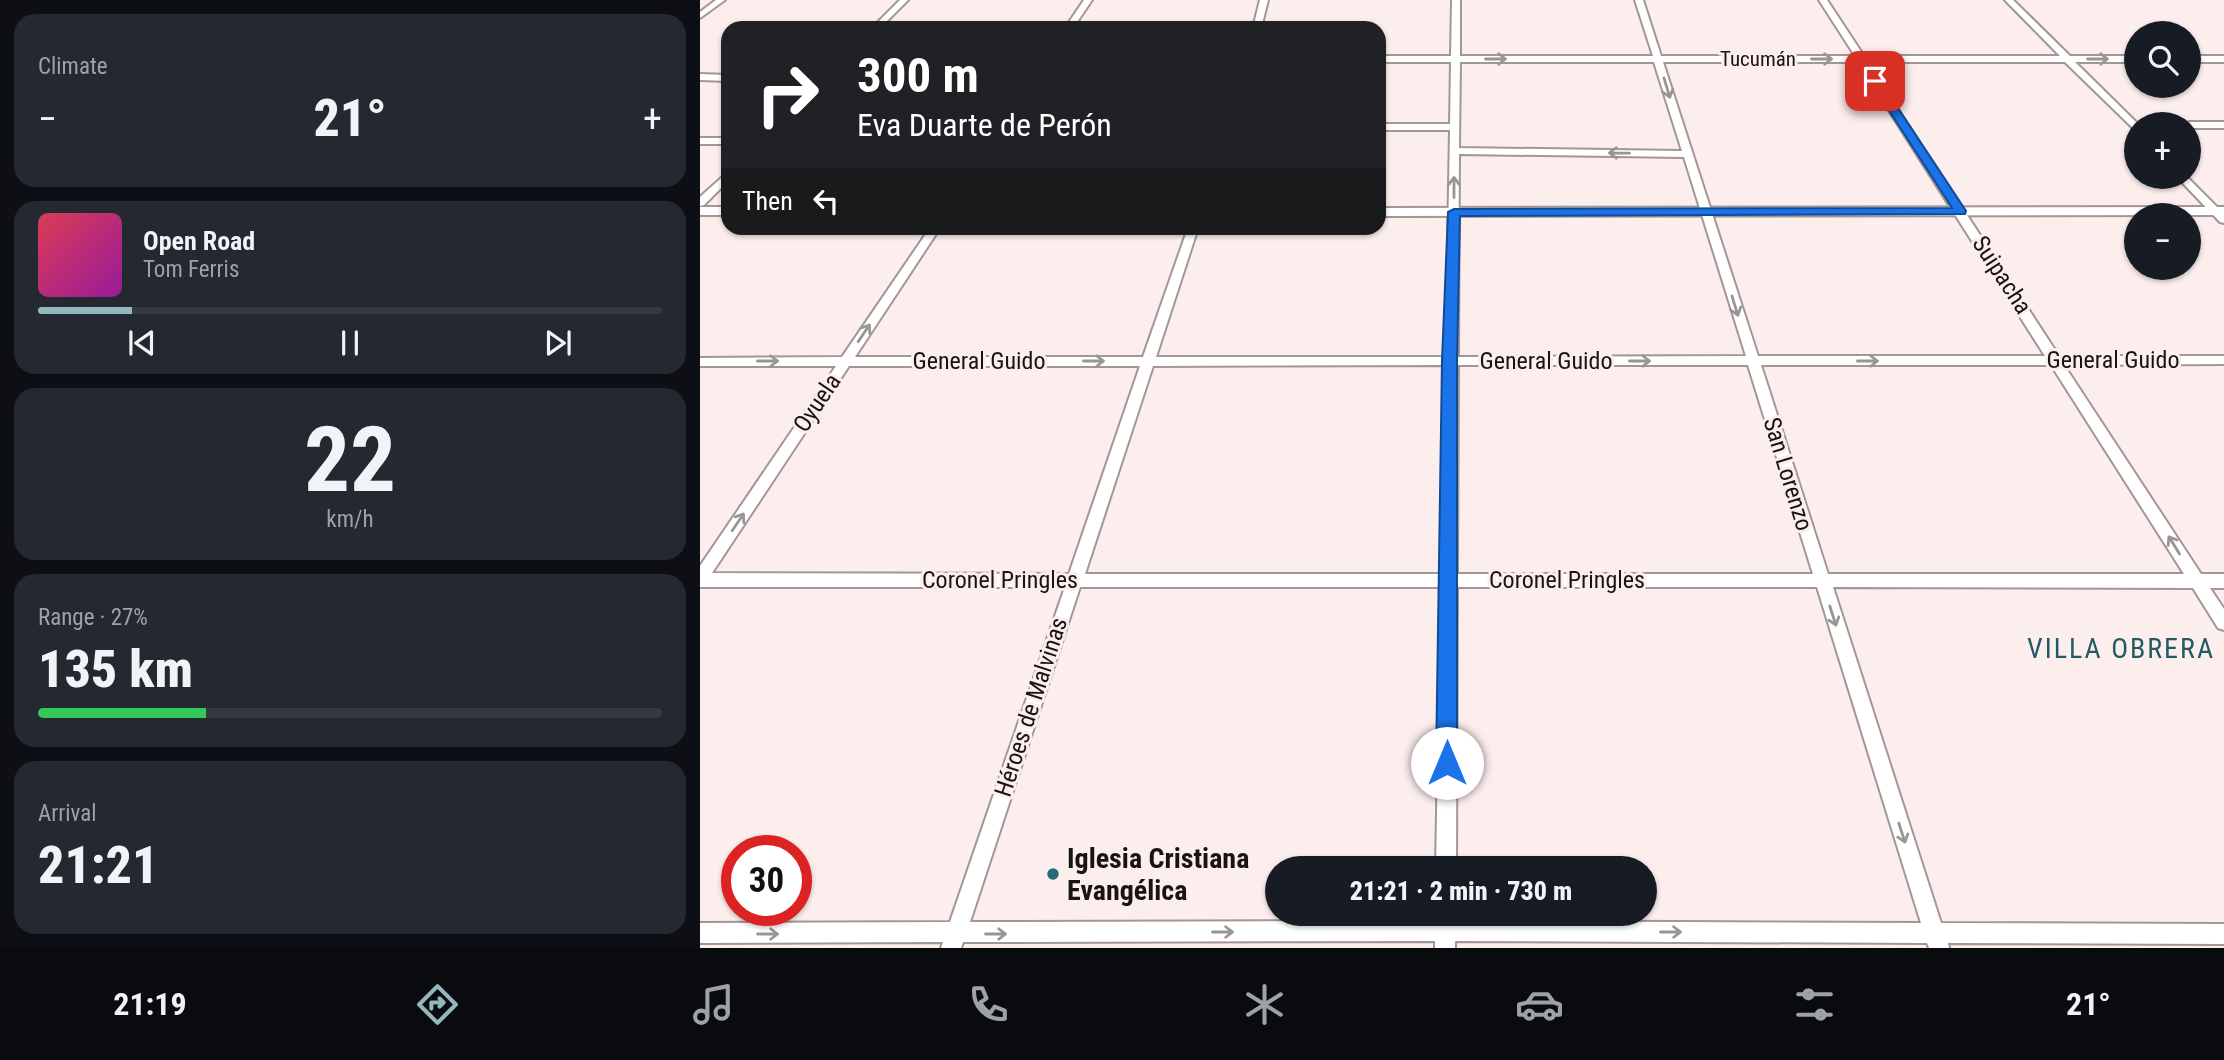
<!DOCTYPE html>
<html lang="en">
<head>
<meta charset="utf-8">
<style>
	body { margin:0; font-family:"Roboto Condensed",sans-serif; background:#242831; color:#f1f3f6; height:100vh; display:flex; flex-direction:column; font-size:26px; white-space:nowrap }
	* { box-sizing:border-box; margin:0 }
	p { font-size:23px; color:#9ea1a6 }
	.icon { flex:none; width:38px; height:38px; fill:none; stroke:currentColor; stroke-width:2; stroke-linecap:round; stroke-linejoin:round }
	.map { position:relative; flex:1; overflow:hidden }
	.drawer { display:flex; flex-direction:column; gap:14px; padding:14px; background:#0d0f14; width:700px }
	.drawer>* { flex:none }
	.top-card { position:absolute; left:21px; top:21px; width:665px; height:214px; border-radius:21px; box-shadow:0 2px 5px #0004; background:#202124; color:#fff; overflow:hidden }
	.tools { position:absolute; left:1424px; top:21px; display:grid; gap:14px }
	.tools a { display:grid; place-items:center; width:77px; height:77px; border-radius:50%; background:#171b24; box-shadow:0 2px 5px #0004; font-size:35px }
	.speed { position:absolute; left:21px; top:835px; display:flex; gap:14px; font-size:35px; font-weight:700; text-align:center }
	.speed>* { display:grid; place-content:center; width:91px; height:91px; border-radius:50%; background:#171b24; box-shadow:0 2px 5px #0004; line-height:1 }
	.speed .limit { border:10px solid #d22; background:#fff; color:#111 }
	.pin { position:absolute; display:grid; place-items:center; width:60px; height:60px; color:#fff; margin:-30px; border-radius:14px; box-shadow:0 4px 10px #0006 }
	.me { position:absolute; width:77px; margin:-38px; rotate:0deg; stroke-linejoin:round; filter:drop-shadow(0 0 5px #0008) }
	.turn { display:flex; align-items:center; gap:24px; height:147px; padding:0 21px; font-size:32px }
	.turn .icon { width:91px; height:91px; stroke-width:2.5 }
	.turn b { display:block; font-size:49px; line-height:60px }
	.then { display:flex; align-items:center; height:66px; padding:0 21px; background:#0003; gap:14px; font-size:26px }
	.big { font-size:52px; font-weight:800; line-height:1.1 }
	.drawer .tile { flex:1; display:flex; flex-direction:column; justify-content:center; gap:10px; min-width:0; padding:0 24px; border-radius:21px; background:#242831 }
	.drawer .dial { align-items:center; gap:0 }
	.dial b { font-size:91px; line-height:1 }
	.song { display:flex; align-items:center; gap:21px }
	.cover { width:84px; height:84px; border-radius:10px; background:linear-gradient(135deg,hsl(350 70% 55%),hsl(300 70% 35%)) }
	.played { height:7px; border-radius:4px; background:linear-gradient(90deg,#94b6bd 15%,#363941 15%) }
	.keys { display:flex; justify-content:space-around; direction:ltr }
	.heat { display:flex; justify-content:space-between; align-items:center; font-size:38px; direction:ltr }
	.charge { height:10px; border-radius:5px; background:linear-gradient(90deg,#34c759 27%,#363941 0) }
	.trip { position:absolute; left:565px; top:856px; width:392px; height:70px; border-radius:35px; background:#171b24; box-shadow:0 2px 5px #0004; font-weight:800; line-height:70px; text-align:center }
	.tab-bar { display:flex; height:112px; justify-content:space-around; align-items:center; background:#090b0e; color:#9ea1a6 }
	.tab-bar .icon { width:49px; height:49px }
	.tab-bar .current { color:#94b6bd }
	.tab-bar b { font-size:32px; color:#f1f3f6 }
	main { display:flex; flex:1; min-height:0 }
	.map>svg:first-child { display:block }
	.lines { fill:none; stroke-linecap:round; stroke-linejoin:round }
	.street-casing { stroke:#a39695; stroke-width:4 }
	.secondary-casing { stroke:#a39695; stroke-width:4 }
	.street { fill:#fff; fill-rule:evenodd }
	.secondary { fill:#fff; fill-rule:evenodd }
	.oneway { stroke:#989595 }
	.route { fill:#1a73e8; stroke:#114b97; stroke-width:2 }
	.poi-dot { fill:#236c77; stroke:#fceeed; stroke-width:2.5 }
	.labels { text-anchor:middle; stroke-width:6; stroke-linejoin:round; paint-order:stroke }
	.far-street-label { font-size:21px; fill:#191414; stroke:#fceeed }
	.street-label { font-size:24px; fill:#191414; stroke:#fceeed }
	.quarter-label { font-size:28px; letter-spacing:2px; fill:#225b64; stroke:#fceeed }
	.near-poi-label { font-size:28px; font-weight:bold; fill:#191414; stroke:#fceeed; text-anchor:start }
</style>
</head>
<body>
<main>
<section class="drawer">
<div class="tile"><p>Climate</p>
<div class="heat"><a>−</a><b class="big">21°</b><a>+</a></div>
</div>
<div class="tile">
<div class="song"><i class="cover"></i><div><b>Open Road</b><p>Tom Ferris</p></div></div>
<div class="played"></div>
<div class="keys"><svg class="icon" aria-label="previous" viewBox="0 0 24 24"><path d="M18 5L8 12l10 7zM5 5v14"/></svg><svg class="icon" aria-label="pause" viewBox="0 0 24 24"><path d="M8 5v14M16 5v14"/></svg><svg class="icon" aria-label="next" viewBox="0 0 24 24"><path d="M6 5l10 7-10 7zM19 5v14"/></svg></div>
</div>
<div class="tile dial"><b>22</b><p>km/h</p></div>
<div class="tile"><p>Range · 27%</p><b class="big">135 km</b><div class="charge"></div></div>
<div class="tile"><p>Arrival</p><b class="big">21:21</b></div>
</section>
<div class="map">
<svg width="1524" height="948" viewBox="0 0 1524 948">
	<rect width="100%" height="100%" fill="#fceeed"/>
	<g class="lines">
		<g class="street-casing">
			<path id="street" d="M16 0H25L0 18V12Z
				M200 0H208L180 28H172Z
				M384 0H392L373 28H365Z
				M560 0H568L561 28H553Z
				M752 0H760V56H953L935 0H943L961 56H1155L1119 0H1127L1164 56H1360L1305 0H1313L1370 56H1437V62H1375L1438 124 1437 132 1365 62H1167L1359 356H1524V364L1364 365 1501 574H1524V588H1510L1524 609V630L1518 628 1493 588 1133 587 1241 923 1524 924V944L1248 943 1249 948H1229L1227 943 755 941V948H735V941L263 942 261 948H241L243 942 0 943V923L250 922 365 587H0V566L136 366H0V358L142 357 230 228H240L155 357H443L488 228H498L456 357H746L750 130H679V124H750L751 62H679V56H751ZM760 62H954L982 151 759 148ZM963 62H1158L1345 356H1058ZM759 154 984 157 1046 356 758 357ZM746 365 742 574H385L453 366ZM758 365H1048L1113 574H757ZM1061 365H1351L1484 574H1128ZM149 366H440L369 574 12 573ZM380 587H741L736 868H756L757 587H1117L1221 923 755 921V914H735V921L270 922Z
				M1489 56H1524V62H1489Z
				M0 74 28 75V81L0 80Z
				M1489 122H1524V128H1489V124H1485Z
				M0 138H28V144H0Z
				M28 172V181L4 205 0 206V197Z
				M1477 177H1487L1524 214V223L1520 222Z"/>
		</g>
		<g class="secondary-casing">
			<path id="secondary" d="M0 207H28V215H0Z
				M1524 207V215L679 216V208Z"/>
		</g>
		<use href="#street" class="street"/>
		<use href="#secondary" class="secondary"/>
	</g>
	<defs><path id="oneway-shaft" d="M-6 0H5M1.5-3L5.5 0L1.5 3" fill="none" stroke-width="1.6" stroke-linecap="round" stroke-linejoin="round" transform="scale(1.75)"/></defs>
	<g class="oneway">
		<use href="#oneway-shaft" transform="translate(796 59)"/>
		<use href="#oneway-shaft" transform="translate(1122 59)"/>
		<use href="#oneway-shaft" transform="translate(1398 59)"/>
		<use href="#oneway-shaft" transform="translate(967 88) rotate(73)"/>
		<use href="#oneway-shaft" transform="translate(919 153) rotate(-179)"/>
		<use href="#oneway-shaft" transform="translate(754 187) rotate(-90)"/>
		<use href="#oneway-shaft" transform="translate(1035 306) rotate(73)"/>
		<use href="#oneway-shaft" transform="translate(164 333) rotate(-56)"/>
		<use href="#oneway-shaft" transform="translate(68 361)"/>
		<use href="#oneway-shaft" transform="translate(394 361)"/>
		<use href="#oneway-shaft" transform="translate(940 361)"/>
		<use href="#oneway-shaft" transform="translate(1168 361)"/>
		<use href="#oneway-shaft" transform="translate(38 522) rotate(-56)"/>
		<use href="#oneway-shaft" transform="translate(1474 545) rotate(-122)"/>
		<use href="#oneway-shaft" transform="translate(1133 616) rotate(72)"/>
		<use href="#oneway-shaft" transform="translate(1202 833) rotate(72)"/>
		<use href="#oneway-shaft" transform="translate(523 932)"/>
		<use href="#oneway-shaft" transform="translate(971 932)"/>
		<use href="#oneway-shaft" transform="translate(68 934)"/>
		<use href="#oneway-shaft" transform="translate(296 934)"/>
	</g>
	<path class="route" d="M1175 78 1180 81 1266 211 1265 214 760 216 757 361V763L754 771 747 773 739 771 736 763 742 361 748 212 754 209 1252 208 1170 81Z"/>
	<circle class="poi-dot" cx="353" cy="874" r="7"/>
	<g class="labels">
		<g class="far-street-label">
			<text x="1058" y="66">Tucumán</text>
		</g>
		<g class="street-label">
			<text transform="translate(1302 275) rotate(57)" y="8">Suipacha</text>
			<text x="1413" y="368">General Guido</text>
			<text x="279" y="369">General Guido</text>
			<text x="846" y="369">General Guido</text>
			<text transform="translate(117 403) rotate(-56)" y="8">Oyuela</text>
			<text transform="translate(1088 474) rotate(73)" y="8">San Lorenzo</text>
			<text x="300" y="588">Coronel Pringles</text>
			<text x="867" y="588">Coronel Pringles</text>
			<text transform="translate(331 707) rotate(-72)" y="8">Héroes de Malvinas</text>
		</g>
		<g class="quarter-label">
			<text x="1421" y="658">VILLA OBRERA</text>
		</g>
		<g class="near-poi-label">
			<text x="367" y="868">Iglesia Cristiana<tspan x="367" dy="32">Evangélica</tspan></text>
		</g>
	</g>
</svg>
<div class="tools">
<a><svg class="icon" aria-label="search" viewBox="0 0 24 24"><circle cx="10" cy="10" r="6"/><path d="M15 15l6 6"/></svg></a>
<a>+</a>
<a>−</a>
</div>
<div class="speed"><div class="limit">30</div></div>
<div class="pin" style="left:1175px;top:81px;background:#d93025"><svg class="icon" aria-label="arrive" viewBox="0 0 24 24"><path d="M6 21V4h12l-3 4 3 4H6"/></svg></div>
<svg class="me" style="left:747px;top:763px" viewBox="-20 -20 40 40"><circle r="19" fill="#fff"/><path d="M0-13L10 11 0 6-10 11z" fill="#1a73e8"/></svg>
<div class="trip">21:21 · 2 min · 730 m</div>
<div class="top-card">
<div class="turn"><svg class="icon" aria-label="right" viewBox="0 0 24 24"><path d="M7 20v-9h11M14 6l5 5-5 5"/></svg><div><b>300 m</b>Eva Duarte de Perón</div></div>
<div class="then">Then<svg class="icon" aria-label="left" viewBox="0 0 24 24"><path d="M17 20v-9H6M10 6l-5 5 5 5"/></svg></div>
</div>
</div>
</main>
<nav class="tab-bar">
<b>21:19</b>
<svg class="icon current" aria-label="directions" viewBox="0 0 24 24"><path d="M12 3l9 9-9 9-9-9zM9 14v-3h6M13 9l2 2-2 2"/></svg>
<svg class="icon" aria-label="music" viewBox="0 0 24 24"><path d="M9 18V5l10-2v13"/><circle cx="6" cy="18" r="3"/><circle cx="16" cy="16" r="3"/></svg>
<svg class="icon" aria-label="phone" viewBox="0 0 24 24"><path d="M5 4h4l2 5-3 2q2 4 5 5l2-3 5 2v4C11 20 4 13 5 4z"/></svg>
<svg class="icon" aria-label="climate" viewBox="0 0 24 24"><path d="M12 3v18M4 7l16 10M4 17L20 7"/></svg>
<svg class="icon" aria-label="car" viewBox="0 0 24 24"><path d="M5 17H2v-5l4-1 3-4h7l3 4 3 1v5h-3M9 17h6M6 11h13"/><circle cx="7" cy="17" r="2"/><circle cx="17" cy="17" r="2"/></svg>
<svg class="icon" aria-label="filters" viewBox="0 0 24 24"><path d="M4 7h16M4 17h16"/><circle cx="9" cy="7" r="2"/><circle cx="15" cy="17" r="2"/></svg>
<b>21°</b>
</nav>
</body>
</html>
